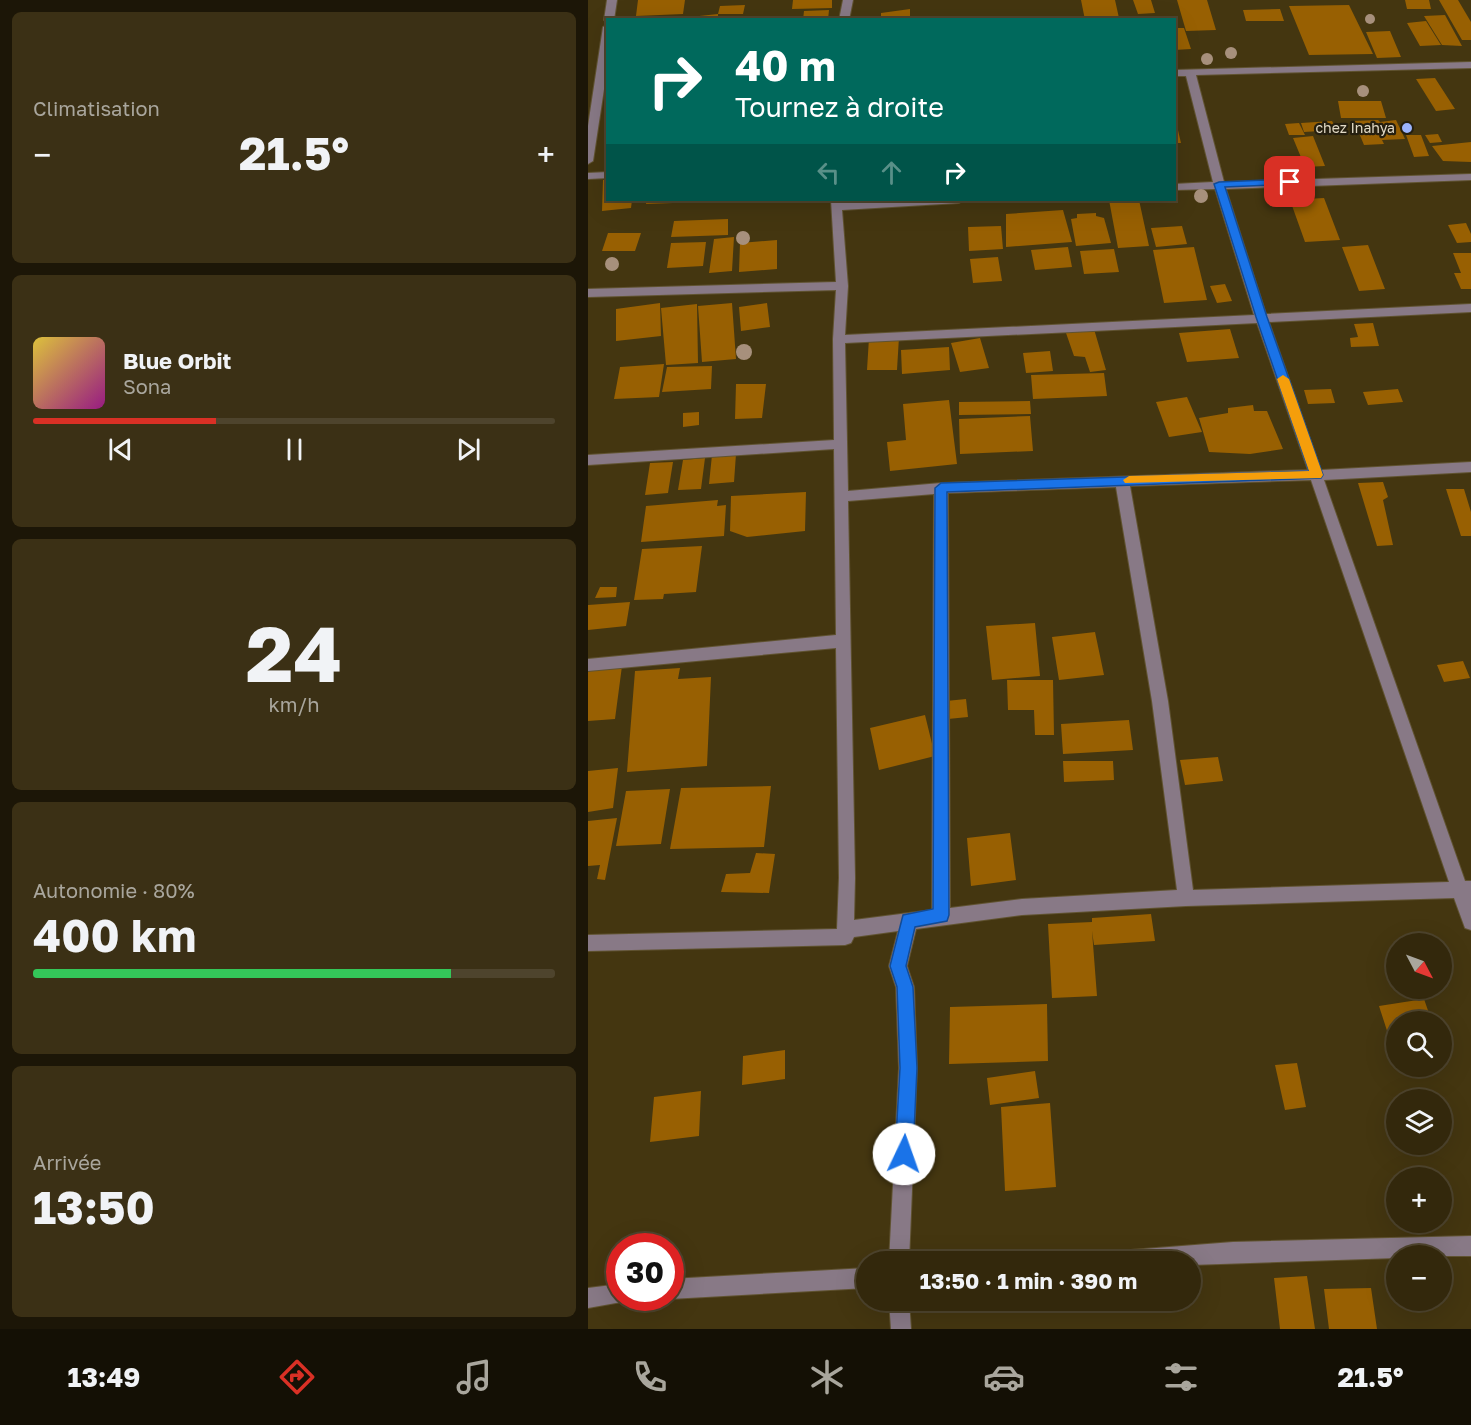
<!DOCTYPE html>
<html lang="fr">
<head>
<meta charset="utf-8">
<style>
	body { margin:0; font-family:"Golos Text",sans-serif; background:#3b3015; color:#f1f3f6; height:100vh; display:flex; flex-direction:column; font-size:22px; white-space:nowrap }
	* { box-sizing:border-box; margin:0 }
	p { font-size:20px; color:#a9a69d }
	.icon { flex:none; width:33px; height:33px; fill:none; stroke:currentColor; stroke-width:2; stroke-linecap:round; stroke-linejoin:round }
	.map { position:relative; flex:1; overflow:hidden }
	.details { display:flex; flex-direction:column; gap:12px; padding:12px; background:#1c1607; width:588px }
	.details>* { flex:none }
	.guide { position:absolute; left:18px; top:18px; width:570px; height:183px; border-radius:0px; box-shadow:0 6px 24px #0002,0 0 0 2px #4e442d; background:#00695c; color:#fff; overflow:hidden }
	.needle { width:39px; rotate:131deg }
	.buttons { position:absolute; left:798px; top:933px; display:grid; gap:12px }
	.buttons a { display:grid; place-items:center; width:66px; height:66px; border-radius:50%; background:#33280c; box-shadow:0 6px 24px #0002,0 0 0 2px #4e442d; font-size:30px }
	.speed { position:absolute; left:18px; top:1233px; display:flex; gap:12px; font-size:30px; font-weight:700; text-align:center }
	.speed>* { display:grid; place-content:center; width:78px; height:78px; border-radius:50%; background:#33280c; box-shadow:0 6px 24px #0002,0 0 0 2px #4e442d; line-height:1 }
	.speed .limit { border:9px solid #d22; background:#fff; color:#111 }
	.pin { position:absolute; display:grid; place-items:center; width:51px; height:51px; color:#fff; margin:-26px; border-radius:12px; box-shadow:0 3px 9px #0006 }
	.me { position:absolute; width:66px; margin:-33px; rotate:3deg; stroke-linejoin:round; filter:drop-shadow(0 0 4px #0008) }
	.turn { display:flex; align-items:center; gap:21px; height:126px; padding:0 30px; font-size:27px }
	.turn .icon { width:78px; height:78px; stroke-width:2.5 }
	.turn b { display:block; font-size:42px; line-height:51px }
	.lanes { display:flex; align-items:center; height:57px; padding:0 30px; background:#0003; justify-content:center; gap:30px; direction:ltr }
	.lanes .off { opacity:.35 }
	.big { font-size:45px; font-weight:700; line-height:1.1 }
	.details .card { flex:1; display:flex; flex-direction:column; justify-content:center; gap:9px; min-width:0; padding:0 21px; border-radius:9px; background:#3b3015 }
	.details .dial { align-items:center; gap:0 }
	.dial b { font-size:78px; line-height:1 }
	.song { display:flex; align-items:center; gap:18px }
	.cover { width:72px; height:72px; border-radius:9px; background:linear-gradient(135deg,hsl(50 70% 55%),hsl(310 70% 35%)) }
	.played { height:6px; border-radius:3px; background:linear-gradient(90deg,#d93025 35%,#4e442d 35%) }
	.keys { display:flex; justify-content:space-around; direction:ltr }
	.heat { display:flex; justify-content:space-between; align-items:center; font-size:33px; direction:ltr }
	.charge { height:9px; border-radius:4px; background:linear-gradient(90deg,#34c759 80%,#4e442d 0) }
	.trip { position:absolute; left:268px; top:1251px; width:345px; height:60px; border-radius:30px; background:#33280c; box-shadow:0 6px 24px #0002,0 0 0 2px #4e442d; font-weight:700; line-height:60px; text-align:center }
	.dock { display:flex; height:96px; justify-content:space-around; align-items:center; background:#141005; color:#a9a69d }
	.dock .icon { width:42px; height:42px }
	.dock .selected { color:#d93025 }
	.dock b { font-size:27px; color:#f1f3f6 }
	main { display:flex; flex:1; min-height:0 }
	.map>svg:first-child { display:block }
	.building { fill:#986002 }
	.lines { fill:none; stroke-linecap:round; stroke-linejoin:round }
	.minor-casing { stroke:#605331; stroke-width:2 }
	.minor { fill:#887986; fill-rule:evenodd }
	.tree { fill:#a7907c }
	.route { fill:#1a73e8; stroke:#114b97; stroke-width:1.5 }
	.slow { fill:#f59e0b }
	.poi-dot { fill:#9cb4fd; stroke:#251f0f; stroke-width:2 }
	.labels { text-anchor:middle; stroke-width:4.5; stroke-linejoin:round; paint-order:stroke }
	.far-poi-label { font-size:14px; fill:#e1d9c5; stroke:#251f0f; text-anchor:end }
</style>
</head>
<body>
<main>
<section class="details">
<div class="card"><p>Climatisation</p>
<div class="heat"><a>−</a><b class="big">21.5°</b><a>+</a></div>
</div>
<div class="card">
<div class="song"><i class="cover"></i><div><b>Blue Orbit</b><p>Sona</p></div></div>
<div class="played"></div>
<div class="keys"><svg class="icon" aria-label="previous" viewBox="0 0 24 24"><path d="M18 5L8 12l10 7zM5 5v14"/></svg><svg class="icon" aria-label="pause" viewBox="0 0 24 24"><path d="M8 5v14M16 5v14"/></svg><svg class="icon" aria-label="next" viewBox="0 0 24 24"><path d="M6 5l10 7-10 7zM19 5v14"/></svg></div>
</div>
<div class="card dial"><b>24</b><p>km/h</p></div>
<div class="card"><p>Autonomie · 80%</p><b class="big">400 km</b><div class="charge"></div></div>
<div class="card"><p>Arrivée</p><b class="big">13:50</b></div>
</section>
<div class="map">
<svg width="883" height="1329" viewBox="0 0 883 1329">
	<rect width="100%" height="100%" fill="#443610"/>
	<path class="building" d="M50 0H97L95 14 48 16Z
		M205 0H244V8L204 9Z
		M493 0H527L531 18 497 20Z
		M545 0H563L567 13 550 14Z
		M589 0H619L628 30 598 31Z
		M817 0H841L843 9H819Z
		M851 0H870L883 22V40H874Z
		M157 5 155 14H130L132 6Z
		M761 5 785 54 721 55 701 6Z
		M322 9V20H293V13Z
		M692 9 696 21H658L655 10Z
		M241 10 240 20H215L216 11Z
		M130 14V20H102V17Z
		M857 15 874 46 854 45 836 16Z
		M838 21 853 45 832 46 819 23Z
		M586 28H596L603 49 586 50Z
		M802 31 813 57 789 58 778 32Z
		M847 78 867 109 848 111 828 79Z
		M750 101H793L798 118H753Z
		M790 120 792 122 808 120 817 139 794 140 796 144 776 145 766 121Z
		M744 121 749 130 716 132 713 123Z
		M711 123 717 135H701L697 124Z
		M586 126H589L593 143H586Z
		M850 134 854 142 842 143 837 135Z
		M818 135H833L841 156 826 157Z
		M725 136 737 166 717 167 705 138Z
		M883 142V162L855 161 844 146Z
		M20 179V200H44L43 208 14 211 15 180Z
		M736 198 752 240 717 242 702 200Z
		M59 200H86L85 203 58 204Z
		M521 200H551L561 246 530 248Z
		M475 210 484 242 418 247V214Z
		M508 213V216L516 218 523 243 488 246 483 219 489 218V214Z
		M140 219V235L83 237 86 221Z
		M878 223 883 234V242L869 243 860 225Z
		M413 226 415 249 381 251 380 227Z
		M594 226 599 244 568 247 563 228Z
		M20 233H53L47 251H14Z
		M146 237 144 271 121 273 126 239Z
		M189 240V269L151 272 152 243Z
		M118 242 115 266 79 268 83 243Z
		M780 245 797 289 771 291 754 247Z
		M480 247 484 267 447 270 443 250Z
		M606 247 619 300 576 303 565 250Z
		M526 249 531 272 496 274 492 251Z
		M865 253H883V289H873L866 273H873Z
		M410 257 414 281 385 283 382 259Z
		M637 284 644 301 629 303 622 286Z
		M72 303 73 336 28 341V309Z
		M144 303 148 359 114 362 110 306Z
		M179 303 182 327 153 331 151 307Z
		M109 304 110 363 78 365 73 308Z
		M785 323 791 346 763 347 762 338 770 337 766 324Z
		M506 329 518 370 502 372 497 357 486 356 478 333Z
		M642 329 651 358 599 362 591 333Z
		M311 337 309 370H279L281 338Z
		M392 338 401 368 372 372 363 343Z
		M361 347 362 370 314 374 313 350Z
		M462 351 465 371 438 373 435 353Z
		M76 364 71 397 26 399 32 367Z
		M124 366 123 389 74 392 79 367Z
		M516 373 519 396 445 399 443 375Z
		M148 384H178L174 418 147 419Z
		M743 389 747 403 720 404 716 390Z
		M810 389 815 402 780 405 775 392Z
		M599 397 614 432 581 437 568 402Z
		M361 400 369 464 302 471 299 442 318 440 315 404Z
		M442 401 443 414 371 415V402Z
		M665 405 666 411H679L695 449 662 454 621 452 611 418 640 413V408Z
		M111 412V425L95 427V413Z
		M442 416 445 451 372 454 371 419Z
		M148 454 146 482 121 484 124 455Z
		M117 458 113 489 90 490 95 460Z
		M85 462 80 493 57 495 62 463Z
		M795 482 800 497 795 500 805 545 789 546 770 483Z
		M858 489H876L883 512V536H873Z
		M218 492 217 531 159 537 142 531 143 496Z
		M130 500 129 506 138 505 136 536 53 542 58 506Z
		M114 546 108 592 76 594 75 599 46 600 54 549Z
		M12 587H29L28 597 7 598Z
		M42 602 38 626 0 630V605Z
		M447 623 452 676 404 680 398 626Z
		M507 632 516 675 471 680 464 637Z
		M875 661 882 678 856 682 849 665Z
		M34 666 27 719 0 721V669Z
		M92 668 90 679 123 677 119 766 39 772 47 671Z
		M419 680H465L466 735H447L446 710H420Z
		M378 699 380 717 360 719 358 701Z
		M337 715 347 756 291 770 282 728Z
		M541 720 545 750 475 754 473 724Z
		M630 757 635 781 597 785 592 760Z
		M475 761H525L526 780 476 782Z
		M30 768 25 808 0 812V771Z
		M183 786 176 847 82 849 93 788Z
		M82 789 73 844 28 846 38 791Z
		M29 818 17 880 9 879 12 865 0 866V821Z
		M422 833 428 880 383 886 379 838Z
		M168 853 187 854 181 893 133 892 138 874 162 873Z
		M563 914 567 941 506 945 504 931 509 996 464 998 460 924 504 922V918Z
		M836 999 844 1022H808V1042L803 1043 791 1006Z
		M459 1004 460 1061 361 1064 362 1007Z
		M197 1050V1079L154 1085 155 1056Z
		M709 1063 718 1107 697 1110 687 1065Z
		M447 1071 451 1098 402 1105 399 1078Z
		M113 1091 111 1136 62 1142 66 1097Z
		M462 1103 468 1187 417 1191 413 1107Z
		M719 1276 727 1329H692L686 1278Z
		M783 1288 789 1329H741L736 1289Z"/>
	<g class="lines">
		<g class="minor-casing">
			<path id="minor" d="M19 0H29L26 20H20V22L16 20Z
				M255 0H265L261 20H251Z
				M20 24V63L5 161 0 164V126L15 27Z
				M883 62V68L608 75 636 182 883 174V180L638 189 678 314 883 304V312L681 322 733 470 883 462V472L736 480 877 881H883V930L877 928 866 898 598 906 434 915 328 929 319 966 326 987 329 1068 321 1262H301L311 1068 308 987 301 966 310 931 266 937 263 943 257 945 0 951V935L249 929 251 878 248 648 0 671V659L248 635 246 449 0 465V455L246 440 245 339 248 290 0 297V289L248 282 243 200H253L254 203 376 200 371 203 254 210 260 286 257 335 666 315 627 189 586 190V184L625 182 598 76H586V70ZM669 323 720 470 353 483 260 491 257 343ZM723 480 861 882 605 890 580 701 542 486ZM528 487 564 701 589 890 434 899 362 908 360 493ZM346 494 344 910 266 920 267 878 260 501Z
				M20 172V178L0 179V173Z
				M883 1236V1256H808V1258L603 1265V1262H507L510 1255 517 1252 645 1242Z
				M279 1268V1288L82 1299 78 1298H82V1279Z
				M32 1284V1298H41L39 1301 0 1308V1288Z
				M301 1300H321L323 1329H303Z"/>
		</g>
		<use href="#minor" class="minor"/>
	</g>
	<g class="tree">
		<circle cx="782" cy="19" r="5"/>
		<circle cx="643" cy="53" r="6"/>
		<circle cx="619" cy="59" r="6"/>
		<circle cx="775" cy="91" r="6"/>
		<circle cx="613" cy="196" r="7"/>
		<circle cx="155" cy="238" r="7"/>
		<circle cx="24" cy="264" r="7"/>
		<circle cx="156" cy="352" r="8"/>
	</g>
	<path class="route" d="M702 179 707 182 705 184 637 187 679 317 735 475 733 478 359 492 361 915 359 921 327 927 318 966 325 987 329 1068 325 1154 322 1160 316 1163 310 1160 307 1154 312 1068 309 987 302 966 315 915 345 909 347 488 353 483 721 471 668 317 626 184 631 182Z"/>
	<path class="slow" d="M695 375 701 379 735 475 733 478 537 483 535 480 541 476 721 471 689 379Z"/>
	<circle class="poi-dot" cx="819" cy="128" r="6"/>
	<g class="labels">
		<g class="far-poi-label">
			<text x="807" y="133">chez Inahya</text>
		</g>
	</g>
</svg>
<div class="buttons">
<a><svg class="needle" viewBox="-14 -14 28 28"><path d="M0-13l5 13h-10z" fill="#e53935"/><path d="M0 13l5-13h-10z" fill="#a9a69d"/></svg></a>
<a><svg class="icon" aria-label="search" viewBox="0 0 24 24"><circle cx="10" cy="10" r="6"/><path d="M15 15l6 6"/></svg></a>
<a><svg class="icon" aria-label="layers" viewBox="0 0 24 24"><path d="M12 4l9 5-9 5-9-5zM3 14l9 5 9-5"/></svg></a>
<a>+</a>
<a>−</a>
</div>
<div class="speed"><div class="limit">30</div></div>
<div class="pin" style="left:702px;top:182px;background:#d93025"><svg class="icon" aria-label="arrive" viewBox="0 0 24 24"><path d="M6 21V4h12l-3 4 3 4H6"/></svg></div>
<svg class="me" style="left:316px;top:1154px" viewBox="-20 -20 40 40"><circle r="19" fill="#fff"/><path d="M0-13L10 11 0 6-10 11z" fill="#1a73e8"/></svg>
<div class="trip">13:50 · 1 min · 390 m</div>
<div class="guide">
<div class="turn"><svg class="icon" aria-label="right" viewBox="0 0 24 24"><path d="M7 20v-9h11M14 6l5 5-5 5"/></svg><div><b>40 m</b>Tournez à droite</div></div>
<div class="lanes"><svg class="icon off" aria-label="left" viewBox="0 0 24 24"><path d="M17 20v-9H6M10 6l-5 5 5 5"/></svg><svg class="icon off" aria-label="ahead" viewBox="0 0 24 24"><path d="M12 20V5M6 11l6-6 6 6"/></svg><svg class="icon" aria-label="right" viewBox="0 0 24 24"><path d="M7 20v-9h11M14 6l5 5-5 5"/></svg></div>
</div>
</div>
</main>
<nav class="dock">
<b>13:49</b>
<svg class="icon selected" aria-label="directions" viewBox="0 0 24 24"><path d="M12 3l9 9-9 9-9-9zM9 14v-3h6M13 9l2 2-2 2"/></svg>
<svg class="icon" aria-label="music" viewBox="0 0 24 24"><path d="M9 18V5l10-2v13"/><circle cx="6" cy="18" r="3"/><circle cx="16" cy="16" r="3"/></svg>
<svg class="icon" aria-label="phone" viewBox="0 0 24 24"><path d="M5 4h4l2 5-3 2q2 4 5 5l2-3 5 2v4C11 20 4 13 5 4z"/></svg>
<svg class="icon" aria-label="climate" viewBox="0 0 24 24"><path d="M12 3v18M4 7l16 10M4 17L20 7"/></svg>
<svg class="icon" aria-label="car" viewBox="0 0 24 24"><path d="M5 17H2v-5l4-1 3-4h7l3 4 3 1v5h-3M9 17h6M6 11h13"/><circle cx="7" cy="17" r="2"/><circle cx="17" cy="17" r="2"/></svg>
<svg class="icon" aria-label="filters" viewBox="0 0 24 24"><path d="M4 7h16M4 17h16"/><circle cx="9" cy="7" r="2"/><circle cx="15" cy="17" r="2"/></svg>
<b>21.5°</b>
</nav>
</body>
</html>
